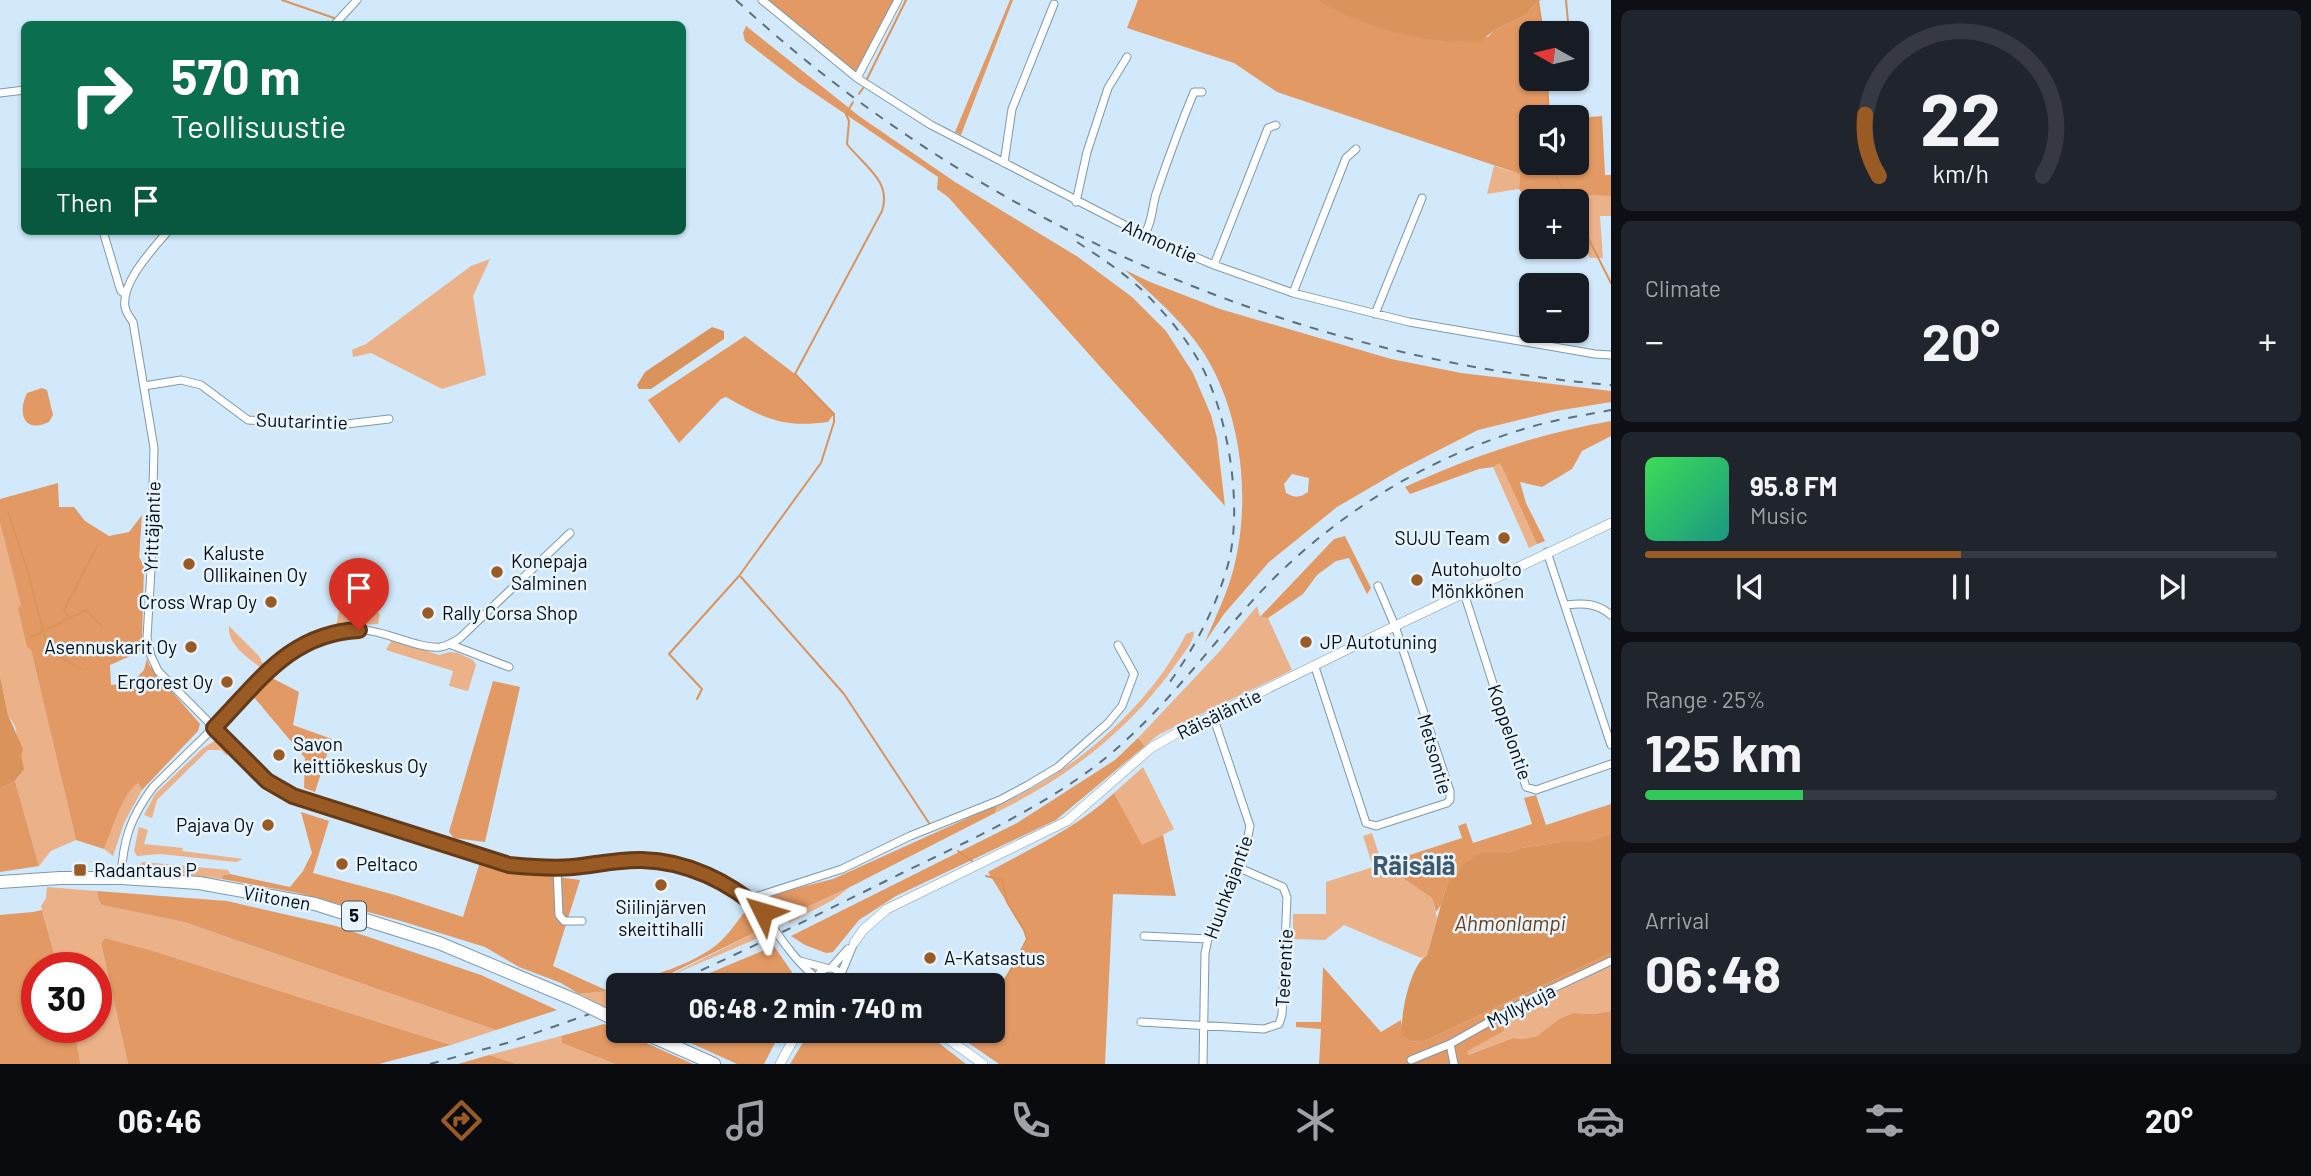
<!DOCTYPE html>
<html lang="en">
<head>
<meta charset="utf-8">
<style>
	body { margin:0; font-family:Barlow,sans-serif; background:#20242c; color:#f1f3f6; height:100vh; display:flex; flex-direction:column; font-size:26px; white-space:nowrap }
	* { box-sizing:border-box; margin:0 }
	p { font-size:23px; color:#9ea1a6 }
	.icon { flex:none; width:38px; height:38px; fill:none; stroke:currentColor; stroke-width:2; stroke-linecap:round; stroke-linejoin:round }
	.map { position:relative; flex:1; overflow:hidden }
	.panel { display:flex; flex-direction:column; gap:10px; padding:10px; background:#0d0f14; width:700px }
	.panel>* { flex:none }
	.hud { position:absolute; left:21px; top:21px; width:665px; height:214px; border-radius:10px; box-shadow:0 2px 5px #0004; background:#0b6e4f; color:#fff; overflow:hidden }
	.needle { width:46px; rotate:278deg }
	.tools { position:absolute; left:1519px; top:21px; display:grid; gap:14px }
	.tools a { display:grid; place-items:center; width:70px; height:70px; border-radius:10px; background:#171b24; box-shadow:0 2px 5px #0004; font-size:35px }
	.speed { position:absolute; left:21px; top:952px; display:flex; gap:14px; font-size:35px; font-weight:700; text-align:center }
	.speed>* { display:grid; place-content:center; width:91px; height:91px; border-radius:50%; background:#171b24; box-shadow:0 2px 5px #0004; line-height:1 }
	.speed .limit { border:10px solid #d22; background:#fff; color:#111 }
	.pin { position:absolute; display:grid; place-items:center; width:60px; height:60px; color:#fff; margin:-72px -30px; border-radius:50% 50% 50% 0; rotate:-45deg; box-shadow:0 0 7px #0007 }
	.pin .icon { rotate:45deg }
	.me { position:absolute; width:77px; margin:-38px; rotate:310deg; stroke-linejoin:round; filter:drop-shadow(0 0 5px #0008) }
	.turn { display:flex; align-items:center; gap:24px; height:147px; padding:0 35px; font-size:32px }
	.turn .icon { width:91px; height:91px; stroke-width:2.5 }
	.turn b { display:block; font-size:49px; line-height:60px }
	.then { display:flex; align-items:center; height:66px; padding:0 35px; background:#0003; gap:14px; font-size:26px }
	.big { font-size:52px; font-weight:700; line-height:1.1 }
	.panel .tile { flex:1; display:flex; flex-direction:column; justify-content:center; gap:10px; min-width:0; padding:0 24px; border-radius:10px; background:#20242c }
	.panel .dial { align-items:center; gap:0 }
	.dial svg { height:182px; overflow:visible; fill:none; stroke:#363941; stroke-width:7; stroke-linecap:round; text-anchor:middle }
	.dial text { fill:#f1f3f6; stroke:none }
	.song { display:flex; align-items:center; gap:21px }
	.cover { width:84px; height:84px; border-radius:10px; background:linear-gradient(135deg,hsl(130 70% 55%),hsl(170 70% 35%)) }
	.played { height:7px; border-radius:4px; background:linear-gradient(90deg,#9a5a24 50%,#363941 50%) }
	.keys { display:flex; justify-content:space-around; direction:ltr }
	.heat { display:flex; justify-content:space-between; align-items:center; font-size:38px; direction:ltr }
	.charge { height:10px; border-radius:5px; background:linear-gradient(90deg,#34c759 25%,#363941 0) }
	.trip { position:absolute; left:606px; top:973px; width:399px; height:70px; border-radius:10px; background:#171b24; box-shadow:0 2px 5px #0004; font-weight:700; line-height:70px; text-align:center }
	.dock { display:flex; height:112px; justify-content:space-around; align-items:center; background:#090b0e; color:#9ea1a6 }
	.dock .icon { width:49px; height:49px }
	.dock .current { color:#9a5a24 }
	.dock b { font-size:32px; color:#f1f3f6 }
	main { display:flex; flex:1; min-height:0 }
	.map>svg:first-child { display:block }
	.green { fill:#ebb188 }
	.forest { fill:#e29963; fill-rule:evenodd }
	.water { fill:#db935c }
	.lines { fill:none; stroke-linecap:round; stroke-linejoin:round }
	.stream { stroke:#db935c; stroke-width:2 }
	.minor-casing { stroke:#7d9aad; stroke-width:9 }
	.tertiary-casing { stroke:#7d9aad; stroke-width:10 }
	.trunk-casing { stroke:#7d9aad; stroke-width:14 }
	.minor { stroke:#fff; stroke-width:7 }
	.tertiary { stroke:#fff; stroke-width:9 }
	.trunk { stroke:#fff; stroke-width:12 }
	.rail { stroke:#5f6f7a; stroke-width:2; stroke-dasharray:9 9; stroke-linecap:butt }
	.trunk-bridge-casing { stroke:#7d9aad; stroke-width:14; stroke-linecap:butt }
	.trunk-bridge { stroke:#fff; stroke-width:12 }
	.route-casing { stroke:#643a17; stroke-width:18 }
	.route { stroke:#9a5a24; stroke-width:12 }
	.poi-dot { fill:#9a5a24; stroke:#e8f4fd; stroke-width:2.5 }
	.labels { text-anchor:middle; stroke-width:5; stroke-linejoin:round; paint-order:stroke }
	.shield { fill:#e8f4fd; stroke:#48525a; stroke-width:2 }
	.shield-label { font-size:18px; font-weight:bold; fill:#040d14 }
	.street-label { font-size:19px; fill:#040d14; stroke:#e8f4fd }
	.poi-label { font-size:19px; fill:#040d14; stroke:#e8f4fd; text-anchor:start }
	.water-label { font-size:21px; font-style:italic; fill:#6c3c14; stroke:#e8f4fd }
	.district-label { font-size:26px; font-weight:bold; fill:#3e596b; stroke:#e8f4fd }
</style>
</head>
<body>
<main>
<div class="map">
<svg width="1611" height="1064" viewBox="0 0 1611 1064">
	<rect width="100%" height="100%" fill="#d1e9fa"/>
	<path class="green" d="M1494 166 1520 174 1519 189 1487 194Z
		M1522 193 1611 196V216H1600L1603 258H1590L1577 233V201L1529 200Z
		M490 259 473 296 486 375 442 389 371 353 353 357 352 350 366 344 471 266Z
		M1500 463 1537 544 1529 548 1493 467Z
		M0 523 21 604 140 546 139 557 144 567 31 650 76 840 51 851 39 866 15 781 20 775 21 756 15 726 8 715 0 676Z
		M344 605 378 612 380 614 378 624 336 626 340 607Z
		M1257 606 1260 617 1268 618 1292 670 1158 735 1145 746 1138 738 1219 652Z
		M229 626 259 656 263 664 262 669C249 658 227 645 229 626Z
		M1194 631C1194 642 1183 654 1176 664 1130 730 1067 778 995 813L997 806C1072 773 1149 708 1186 634Z
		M392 640 439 655 450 652 458 653 473 660 476 665 468 691 449 686 453 671 386 650Z
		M214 741 218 742 228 750 227 756 221 750H208L157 800 152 818 144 815 155 794 202 749Z
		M1143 767 1174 829 1142 846 1114 793Z
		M138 783 142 790 124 823 113 856 104 849C112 828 120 798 138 783Z
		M139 827 148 830 144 844 183 848 182 851 243 859 236 862 160 854 137 856 134 851Z
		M1372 833 1382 864 1432 898 1437 918 1427 955 1421 958 1344 925 1325 940 1293 939V914H1326V882L1373 867 1363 836Z
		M143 862 228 870 230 874 223 875 222 879 144 870 138 866Z
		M47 887 97 891 98 898 103 905 184 922 496 1030 451 1045 150 950 105 938 101 943 128 1064H0V1055L65 1027H96V968H58L41 906 46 898Z
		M850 887 833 900 789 923 785 917Z
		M760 920 768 932 765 935 665 978 762 929Z
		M1611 961V1011L1594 1014 1573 1013 1559 1019 1537 1036 1524 1039 1513 1038 1467 1055V1050L1504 1031 1503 1025 1488 1028 1480 1026Z
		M618 988V1001L604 1007 579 994 608 991Z
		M561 1036 562 1043 615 1064H517L489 1055Z"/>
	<path class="forest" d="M762 0H898L857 78Z
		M1010 0H1013L961 135 955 132Z
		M1138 0H1317L1376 26 1396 32 1443 41 1488 37 1493 31 1526 15 1538 1 1543 33H1531V79H1547L1549 117H1531V163H1577V118L1602 116 1605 175H1611V196L1522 193 1519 189 1520 174 1277 92 1234 63 1127 28Z
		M746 26 859 116 955 182 1078 257 1132 297 1166 331 1193 373 1211 415 1217 438 1225 506 948 197 937 189 938 177 798 82 745 41 743 33Z
		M1125 270 1150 282 1220 309 1391 359 1461 373 1611 391V402L1556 411 1478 430 1402 469 1337 507 1269 562 1224 614 1205 642C1215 618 1228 592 1234 567 1251 500 1242 415 1205 355 1185 323 1153 296 1125 270ZM1292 474 1309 478 1308 492C1300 498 1295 498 1286 493L1284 484Z
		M745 336 795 374 834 414 828 422C783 428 765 419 726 397L721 399 679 443 648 400Z
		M42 388 47 390 53 415 49 422C24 434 17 413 27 393Z
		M1611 421V436L1582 451 1572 469 1542 487 1520 482 1526 503 1545 541 1537 544 1500 463 1493 467 1479 469 1410 494 1405 487C1472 456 1538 434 1611 421Z
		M58 483 59 507H74L85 521 109 536 129 532 142 515 139 557 144 567 142 640 144 650 110 665 111 685 131 683 144 670 147 659 149 665 200 724 198 731 142 790 138 783C121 796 112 830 104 849L76 840 31 650 27 647 18 608 21 605 0 523V499Z
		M1345 536 1371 588 1367 594 1349 558 1336 561 1317 575 1303 594 1268 618 1260 617 1334 539Z
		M272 678 299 692 293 725 332 739 315 792 304 788 305 758 253 696Z
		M493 681 520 687 485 842 454 838 449 832Z
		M1138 738 1145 746 1056 820 896 896 859 920 833 952 826 953 805 945 791 936 1017 823 1115 760Z
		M15 781 39 866 0 872V789Z
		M1114 793 1142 845 1163 835 1176 896 1113 894 1105 1064H999L960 1037 967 1031H992V998L1024 947 1027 939 1024 930 988 872C1032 848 1078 827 1114 793Z
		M1536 795 1546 825 1611 804V833L1588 842H1561L1521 848 1507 853H1480L1446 887 1441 905 1436 912 1432 898 1382 864 1462 838 1458 826 1466 823 1473 843 1532 824 1524 798Z
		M997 806 995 813 850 887 785 917 770 897 777 893 833 879 992 807Z
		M301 812 329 821 313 873 395 895 463 917 480 862 511 871 580 880 553 966 608 991 579 994 561 983 519 967 485 947 401 921 298 893 222 879 223 875 230 874 290 887 303 871 312 853Z
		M97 891 227 901 336 926 481 975 557 1010 496 1030 184 922 102 905 98 898Z
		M42 910 58 968H37V1027H74L80 1064H0V915L33 912Z
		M746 910 760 920 762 929 647 985 644 978C670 970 702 959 722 940 731 931 738 920 746 910Z
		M105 938 150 950 451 1045 379 1064H128L101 943Z
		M774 946 798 981V985H681Z
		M1611 953V961L1481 1027 1504 1025V1031L1467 1051 1468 1055 1513 1038 1524 1039 1537 1036 1559 1019 1573 1013 1594 1014 1611 1011V1064H1319L1321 1029 1296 1027V1022H1321L1323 967 1381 1032 1401 1020 1403 1035 1409 1041 1423 1042Z
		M604 1024 693 1064H615L562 1043 561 1036Z
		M664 1031H781L764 1064H737Z
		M810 1031H917L931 1037 966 1064H790Z
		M489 1055 517 1064H458Z"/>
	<path class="water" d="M1317 0H1542L1538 1 1526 15 1493 31 1480 42C1468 41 1454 42 1442 41 1401 37 1352 21 1317 0Z
		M712 327 724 331V339L651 389H639L637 385 645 372Z
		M0 676 8 715 23 749 21 756 24 769 15 781 0 789Z
		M1611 833V953L1423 1042 1409 1041 1402 1035C1400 1016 1410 965 1427 955L1446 887 1465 863 1480 853H1507L1521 848 1561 842H1588Z"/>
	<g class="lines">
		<path class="stream" d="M282 0 334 18
			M1566 0 1569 33
			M1538 1 1543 33
			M867 79 906 0
			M1547 79 1549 117
			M1548 88 1573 86V79
			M859 94 863 88
			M1553 171 1569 201
			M1577 216 1611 283
			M8 512 27 569 47 645 51 652 81 669
			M741 577 844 694 929 823
			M68 616 64 610 97 546
			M29 638 86 610 102 627
			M697 699 702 689 669 654 739 576 821 463 834 422V414L795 374 882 211C892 181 864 166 847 144L849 121 846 114 853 102
			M958 851 972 861
			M986 876 1002 880 1007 902 1024 930 1027 939 992 1006
			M977 1037 980 1031"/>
		<g class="minor-casing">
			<path id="minor" d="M762 0 857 78 931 125 1144 235 1214 265 1293 293 1409 322 1595 354 1611 355
				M335 24 357 0
				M857 78 898 0
				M0 93 24 90
				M1004 163 1012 109 1054 4
				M1076 202 1087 152 1108 88 1127 57
				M103 231 119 285 121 291 125 294
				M168 231C153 249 121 282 125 307 126 312 130 318 133 322L154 448 151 570 147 638 151 656 158 671 267 781 293 796 509 865C530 867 552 869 573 867 587 866 601 862 616 861 663 857 715 870 751 901 767 915 775 932 788 948 796 959 807 970 817 979
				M1144 235C1152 224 1152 207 1156 194 1168 159 1180 126 1194 92H1202
				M1214 265 1268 128 1276 125
				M1293 293 1346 158 1356 149
				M1375 314 1422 198
				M144 386 181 380 201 385 248 420 338 425 389 419
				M1547 552 1611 745
				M1464 593 1526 787 1536 790 1611 764
				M1566 605C1584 603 1597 603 1611 615
				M449 644 509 667
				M1315 667 1366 823 1376 826 1447 803 1450 800V791L1395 626 1378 586
				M557 868 559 915 564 921H582
				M121 878C123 840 130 818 153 787L291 652C312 638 338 628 364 630 388 632 419 649 440 647 448 646 454 642 460 638L570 533
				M749 899 842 869 910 836 1000 800 1028 785 1058 767 1108 723 1122 706 1134 674 1118 645
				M1144 936 1208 939
				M800 961 826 968
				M831 968 848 949
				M841 974 854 943
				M818 985 817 979 820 972C827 966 835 967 841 974L842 985
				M1141 1022 1264 1029 1279 1024 1282 1015 1287 897 1283 887 1237 867
				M1450 1044 1454 1064
				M1411 1060 1450 1044 1528 1000 1611 961
				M1203 1064 1205 953 1208 939 1246 846 1250 826 1213 716"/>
		</g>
		<g class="tertiary-casing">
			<path id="tertiary" d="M854 943 863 930 887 909 1067 821 1151 748 1177 733 1395 626 1611 523
				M937 1031 983 1064
				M780 1064 798 1031"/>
		</g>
		<g class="trunk-casing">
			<path id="trunk" d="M0 882 60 878H121L199 883 315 904 439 943 575 1000
				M640 1031 714 1064"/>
		</g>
		<use href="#minor" class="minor"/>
		<use href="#tertiary" class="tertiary"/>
		<use href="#trunk" class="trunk"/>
		<path class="rail" d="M736 0C974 220 1288 358 1611 385
			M1077 242C1101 258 1125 273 1145 293 1166 314 1187 339 1201 365 1229 417 1244 511 1227 568 1214 612 1194 649 1167 686
			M668 985C748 950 825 911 902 873 966 842 1033 812 1090 770 1154 723 1201 657 1254 599 1328 518 1427 456 1534 426 1559 419 1585 415 1611 410
			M430 1064 507 1043 618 1004"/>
		<g class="trunk-bridge-casing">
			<path id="trunk-bridge" d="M575 1000 618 1021"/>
		</g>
		<use href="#trunk-bridge" class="trunk-bridge"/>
	</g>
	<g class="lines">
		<g class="route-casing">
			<path id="route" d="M359 630C290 633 258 683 214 728L267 781 293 796 509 865C530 867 552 869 573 867 596 865 619 859 642 860 687 861 730 882 763 912"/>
		</g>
		<use href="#route" class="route"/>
	</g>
	<g class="poi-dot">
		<circle cx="1504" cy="538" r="7"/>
		<circle cx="189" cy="564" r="7"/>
		<circle cx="497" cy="572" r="7"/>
		<circle cx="1417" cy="580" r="7"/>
		<circle cx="271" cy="602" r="7"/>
		<circle cx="428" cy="613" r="7"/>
		<circle cx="1306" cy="642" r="7"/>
		<circle cx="191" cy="647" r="7"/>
		<circle cx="227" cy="682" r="7"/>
		<circle cx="279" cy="755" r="7"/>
		<circle cx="268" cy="825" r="7"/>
		<circle cx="342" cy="864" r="7"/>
		<rect x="73" y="863" width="14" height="14" rx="3.5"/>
		<circle cx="661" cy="885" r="7"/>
		<circle cx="930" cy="958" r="7"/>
	</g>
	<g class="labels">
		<rect class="shield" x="342" y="901.5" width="24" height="29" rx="5"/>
		<g class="shield-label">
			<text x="354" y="922">5</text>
		</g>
		<g class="street-label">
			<text transform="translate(1160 241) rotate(24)" y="7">Ahmontie</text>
			<text transform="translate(302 421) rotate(2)" y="7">Suutarintie</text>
			<text transform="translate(152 527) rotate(-88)" y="7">Yrittäjäntie</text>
			<text transform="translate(1219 714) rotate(-26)" y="7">Räisäläntie</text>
			<text transform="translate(1510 732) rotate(71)" y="7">Koppelontie</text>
			<text transform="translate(1435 754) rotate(74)" y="7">Metsontie</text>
			<text transform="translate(1228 887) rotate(-70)" y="7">Huuhkajantie</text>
			<text transform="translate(277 898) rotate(10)" y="7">Viitonen</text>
			<text transform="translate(1284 968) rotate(-87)" y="7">Teerentie</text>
			<text transform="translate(1521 1006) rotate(-27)" y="7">Myllykuja</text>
		</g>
		<g class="poi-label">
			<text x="1490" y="545" text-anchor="end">SUJU Team</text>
			<text x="203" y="560">Kaluste<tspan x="203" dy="22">Ollikainen Oy</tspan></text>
			<text x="511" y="568">Konepaja<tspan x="511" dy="22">Salminen</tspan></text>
			<text x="1431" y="576">Autohuolto<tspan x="1431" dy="22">Mönkkönen</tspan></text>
			<text x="257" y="609" text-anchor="end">Cross Wrap Oy</text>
			<text x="442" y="620">Rally Corsa Shop</text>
			<text x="1320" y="649">JP Autotuning</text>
			<text x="177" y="654" text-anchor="end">Asennuskarit Oy</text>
			<text x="213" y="689" text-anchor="end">Ergorest Oy</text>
			<text x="293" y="751">Savon<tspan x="293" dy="22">keittiökeskus Oy</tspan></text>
			<text x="254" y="832" text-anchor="end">Pajava Oy</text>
			<text x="356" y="871">Peltaco</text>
			<text x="94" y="877">Radantaus P</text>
			<text x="661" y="914" text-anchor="middle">Siilinjärven<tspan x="661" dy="22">skeittihalli</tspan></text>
			<text x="944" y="965">A-Katsastus</text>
		</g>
		<g class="water-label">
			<text x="1510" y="931">Ahmonlampi</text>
		</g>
		<g class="district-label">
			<text x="1414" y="875">Räisälä</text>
		</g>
	</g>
</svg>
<div class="tools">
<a><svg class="needle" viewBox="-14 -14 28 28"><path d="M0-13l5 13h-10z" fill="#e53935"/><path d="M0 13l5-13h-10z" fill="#9ea1a6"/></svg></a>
<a><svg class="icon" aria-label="sound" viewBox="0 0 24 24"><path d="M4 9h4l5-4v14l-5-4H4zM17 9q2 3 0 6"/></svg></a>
<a>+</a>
<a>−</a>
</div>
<div class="speed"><div class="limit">30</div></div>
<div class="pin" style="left:359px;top:630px;background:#d93025"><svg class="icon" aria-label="arrive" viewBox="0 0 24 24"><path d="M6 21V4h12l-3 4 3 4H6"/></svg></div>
<svg class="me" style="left:763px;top:912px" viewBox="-20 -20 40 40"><path d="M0-17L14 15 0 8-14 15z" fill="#9a5a24" stroke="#fff" stroke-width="4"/></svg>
<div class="trip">06:48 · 2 min · 740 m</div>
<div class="hud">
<div class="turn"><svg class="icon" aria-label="right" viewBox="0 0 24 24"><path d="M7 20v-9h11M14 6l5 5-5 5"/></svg><div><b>570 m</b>Teollisuustie</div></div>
<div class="then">Then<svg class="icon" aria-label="arrive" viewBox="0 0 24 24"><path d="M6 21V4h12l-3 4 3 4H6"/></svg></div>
</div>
</div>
<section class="panel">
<div class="tile dial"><svg viewBox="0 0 100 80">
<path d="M14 69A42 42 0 1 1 86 69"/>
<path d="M14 69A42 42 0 0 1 8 42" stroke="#9a5a24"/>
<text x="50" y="56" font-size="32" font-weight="700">22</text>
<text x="50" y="72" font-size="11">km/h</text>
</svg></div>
<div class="tile"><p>Climate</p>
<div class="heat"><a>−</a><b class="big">20°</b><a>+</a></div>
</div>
<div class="tile">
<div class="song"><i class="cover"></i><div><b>95.8 FM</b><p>Music</p></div></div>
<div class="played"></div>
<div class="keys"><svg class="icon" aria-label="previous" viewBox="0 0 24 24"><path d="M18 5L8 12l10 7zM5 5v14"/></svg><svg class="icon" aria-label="pause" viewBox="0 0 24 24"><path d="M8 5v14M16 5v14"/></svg><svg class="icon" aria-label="next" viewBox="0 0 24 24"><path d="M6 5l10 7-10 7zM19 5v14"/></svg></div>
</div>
<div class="tile"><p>Range · 25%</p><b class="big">125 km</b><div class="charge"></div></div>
<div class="tile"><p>Arrival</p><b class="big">06:48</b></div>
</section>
</main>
<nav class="dock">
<b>06:46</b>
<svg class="icon current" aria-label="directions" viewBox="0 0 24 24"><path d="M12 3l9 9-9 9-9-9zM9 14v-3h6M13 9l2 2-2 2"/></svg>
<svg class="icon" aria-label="music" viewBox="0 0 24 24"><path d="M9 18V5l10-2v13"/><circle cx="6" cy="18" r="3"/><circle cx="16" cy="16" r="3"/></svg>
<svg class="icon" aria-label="phone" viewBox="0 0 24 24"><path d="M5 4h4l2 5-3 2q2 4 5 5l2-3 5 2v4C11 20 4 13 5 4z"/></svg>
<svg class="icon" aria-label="climate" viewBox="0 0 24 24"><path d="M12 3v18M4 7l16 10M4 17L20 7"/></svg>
<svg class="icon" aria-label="car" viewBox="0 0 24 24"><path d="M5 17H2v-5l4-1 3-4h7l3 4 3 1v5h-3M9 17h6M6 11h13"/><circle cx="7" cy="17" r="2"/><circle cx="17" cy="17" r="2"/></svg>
<svg class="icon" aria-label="filters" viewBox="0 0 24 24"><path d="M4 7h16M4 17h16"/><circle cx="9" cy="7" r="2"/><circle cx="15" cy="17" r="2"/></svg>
<b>20°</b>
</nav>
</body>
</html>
